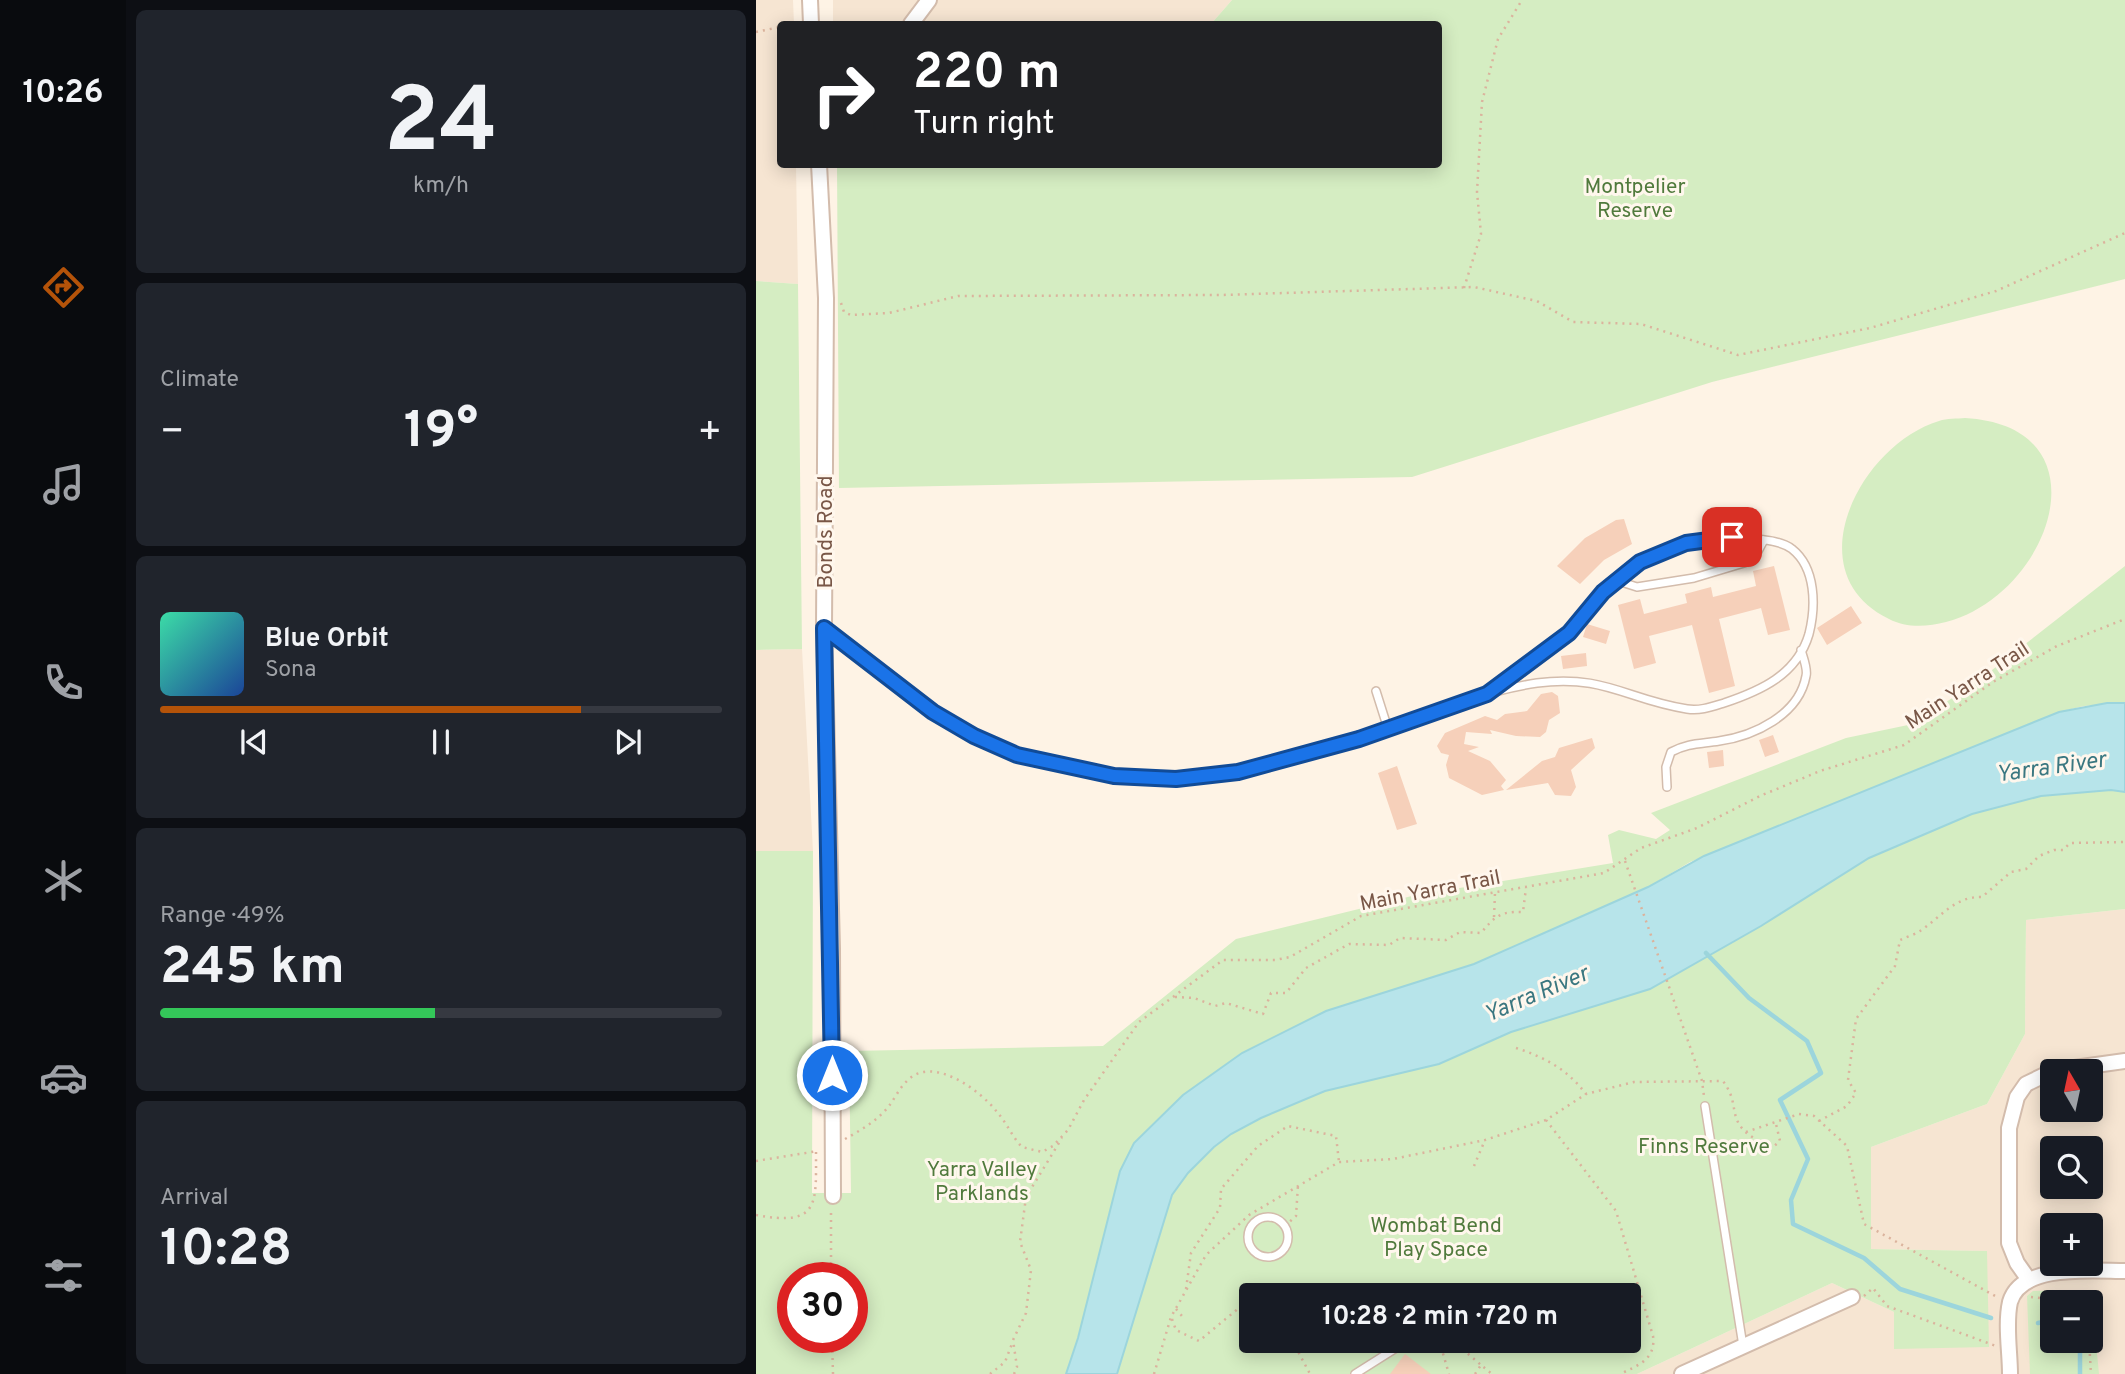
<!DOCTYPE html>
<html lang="en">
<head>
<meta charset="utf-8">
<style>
	body { margin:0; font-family:Overpass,sans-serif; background:#20242c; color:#f1f3f6; height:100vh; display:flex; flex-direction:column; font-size:26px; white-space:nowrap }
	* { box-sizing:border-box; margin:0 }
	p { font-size:23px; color:#9ea1a6 }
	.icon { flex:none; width:38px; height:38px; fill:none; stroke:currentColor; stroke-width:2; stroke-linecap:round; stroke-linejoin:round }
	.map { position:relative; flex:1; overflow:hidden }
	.details { display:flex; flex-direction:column; gap:10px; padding:10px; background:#0d0f14; width:630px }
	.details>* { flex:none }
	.banner { position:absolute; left:21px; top:21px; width:665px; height:147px; border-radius:7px; box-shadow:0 4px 18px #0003; background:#202124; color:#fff; overflow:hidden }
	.needle { width:46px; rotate:351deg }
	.tools { position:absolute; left:1284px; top:1059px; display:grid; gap:14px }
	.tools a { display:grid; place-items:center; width:63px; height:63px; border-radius:7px; background:#171b24; box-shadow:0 4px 18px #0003; font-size:35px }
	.speed { position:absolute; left:21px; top:1262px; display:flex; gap:14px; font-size:35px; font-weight:700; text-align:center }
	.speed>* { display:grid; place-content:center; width:91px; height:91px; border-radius:50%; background:#171b24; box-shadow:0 4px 18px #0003; line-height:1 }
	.speed .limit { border:10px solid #d22; background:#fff; color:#111 }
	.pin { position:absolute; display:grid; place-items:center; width:60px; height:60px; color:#fff; margin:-30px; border-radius:14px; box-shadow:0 4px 10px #0006 }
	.me { position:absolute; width:77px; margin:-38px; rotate:0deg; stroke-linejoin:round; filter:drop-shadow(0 0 5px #0008) }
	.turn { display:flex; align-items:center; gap:24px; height:147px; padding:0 21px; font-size:32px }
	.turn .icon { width:91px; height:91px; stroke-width:2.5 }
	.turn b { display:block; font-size:49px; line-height:60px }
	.big { font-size:52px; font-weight:700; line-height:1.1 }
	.details .card { flex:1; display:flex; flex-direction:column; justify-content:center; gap:10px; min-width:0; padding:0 24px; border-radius:10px; background:#20242c }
	.details .dial { align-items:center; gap:0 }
	.dial b { font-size:91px; line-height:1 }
	.song { display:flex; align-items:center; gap:21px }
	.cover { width:84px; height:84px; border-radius:10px; background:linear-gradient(135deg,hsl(160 70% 55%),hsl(220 70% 35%)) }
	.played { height:7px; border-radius:4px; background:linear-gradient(90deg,#b45309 75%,#363941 75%) }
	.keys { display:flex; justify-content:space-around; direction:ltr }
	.heat { display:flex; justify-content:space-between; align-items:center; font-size:38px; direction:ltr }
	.charge { height:10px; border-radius:5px; background:linear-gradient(90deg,#34c759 49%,#363941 0) }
	.trip { position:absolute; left:483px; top:1283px; width:402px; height:70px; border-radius:7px; background:#171b24; box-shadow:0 4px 18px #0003; font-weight:700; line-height:70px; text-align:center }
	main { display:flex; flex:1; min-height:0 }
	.tabs { display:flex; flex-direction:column; width:126px; justify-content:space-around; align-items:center; background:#090b0e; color:#9ea1a6 }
	.tabs .icon { width:49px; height:49px }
	.tabs .selected { color:#b45309 }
	.tabs b { font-size:32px; color:#f1f3f6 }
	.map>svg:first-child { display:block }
	.residential { fill:#f6e5d2; fill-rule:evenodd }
	.green { fill:#d5edc2; fill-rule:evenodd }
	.water { fill:#b7e4ea; stroke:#9cd5dc; stroke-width:2 }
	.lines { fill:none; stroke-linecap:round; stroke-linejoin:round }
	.stream { stroke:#9cd5dc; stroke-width:4.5 }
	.building { fill:#f6d0ba }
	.lane-casing { stroke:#d3bcac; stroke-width:10 }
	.street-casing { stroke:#d3bcac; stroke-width:18 }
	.path { stroke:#dbb39d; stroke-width:2.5; stroke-dasharray:2 5; stroke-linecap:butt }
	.lane { stroke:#fff; stroke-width:7 }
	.street { stroke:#fff; stroke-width:14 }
	.route-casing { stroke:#114b97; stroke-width:18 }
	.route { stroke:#1a73e8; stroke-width:12 }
	.labels { text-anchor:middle; stroke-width:6; stroke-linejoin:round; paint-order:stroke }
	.park-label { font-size:21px; fill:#507a3c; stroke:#fff7ed }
	.street-label { font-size:21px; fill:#795747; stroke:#fff7ed }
	.water-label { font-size:23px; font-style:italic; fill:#3a7780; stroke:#fff7ed }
</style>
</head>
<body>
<main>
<nav class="tabs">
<b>10:26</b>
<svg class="icon selected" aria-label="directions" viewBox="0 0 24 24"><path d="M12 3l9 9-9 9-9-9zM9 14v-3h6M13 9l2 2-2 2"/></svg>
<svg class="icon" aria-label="music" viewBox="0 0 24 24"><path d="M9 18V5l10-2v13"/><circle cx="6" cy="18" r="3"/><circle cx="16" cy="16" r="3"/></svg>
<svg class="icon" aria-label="phone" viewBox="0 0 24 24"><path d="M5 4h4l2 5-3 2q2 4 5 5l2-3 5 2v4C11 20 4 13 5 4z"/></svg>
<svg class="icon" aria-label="climate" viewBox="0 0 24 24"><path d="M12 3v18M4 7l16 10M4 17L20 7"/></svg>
<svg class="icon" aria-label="car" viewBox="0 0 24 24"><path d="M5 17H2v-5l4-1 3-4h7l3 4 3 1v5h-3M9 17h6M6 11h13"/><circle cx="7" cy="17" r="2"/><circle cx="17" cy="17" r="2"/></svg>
<svg class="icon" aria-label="filters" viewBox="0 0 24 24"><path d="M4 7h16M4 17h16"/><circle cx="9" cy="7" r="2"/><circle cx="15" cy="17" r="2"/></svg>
</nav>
<section class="details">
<div class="card dial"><b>24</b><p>km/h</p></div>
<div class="card"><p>Climate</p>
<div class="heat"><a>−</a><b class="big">19°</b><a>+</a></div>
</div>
<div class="card">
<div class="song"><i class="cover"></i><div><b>Blue Orbit</b><p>Sona</p></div></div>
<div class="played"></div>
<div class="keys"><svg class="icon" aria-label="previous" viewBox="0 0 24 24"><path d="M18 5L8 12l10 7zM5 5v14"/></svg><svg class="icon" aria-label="pause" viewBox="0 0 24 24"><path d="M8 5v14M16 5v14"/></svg><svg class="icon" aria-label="next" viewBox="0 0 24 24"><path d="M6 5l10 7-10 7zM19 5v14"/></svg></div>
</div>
<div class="card"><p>Range · 49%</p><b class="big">245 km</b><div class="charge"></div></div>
<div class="card"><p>Arrival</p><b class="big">10:28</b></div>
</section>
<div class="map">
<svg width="1369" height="1374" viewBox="0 0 1369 1374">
	<rect width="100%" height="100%" fill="#fef3e5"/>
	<path class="residential" d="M0 0H37L38 24H24V164L40 165 42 284 0 281Z
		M77 0H476L455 24H77Z
		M46 649 57 851H0V650Z
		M1369 909V1374H881L1076 1283 1138 1312 1231 1251 1115 1249V1147L1231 1104 1269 1034 1270 920ZM1297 1071H1335V1110H1297ZM1297 1148H1335V1186H1297ZM1297 1225H1335V1264H1297ZM1297 1302H1335V1340H1297Z"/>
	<path class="green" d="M476 0H1369V279L956 382 656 477 83 488 81 165 682 164V24H455Z
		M0 281 42 284 46 649 0 650Z
		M1209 418C1353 426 1296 594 1190 622 1171 627 1150 628 1133 619 1038 573 1104 445 1183 421 1191 418 1201 419 1209 418Z
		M1369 566V703L1328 706 1303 712 934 862 892 887 718 964 570 1011 486 1053 427 1095 378 1143 364 1171 322 1338 310 1374H0V851H57L56 1193H95L93 1051 347 1046 480 939 660 895 857 863 852 835 863 830 900 839 914 830 895 813 1090 738 1152 725 1213 688ZM37 1278H96V1337H37Z
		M1355 790 1369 792V909L1270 920 1269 1034 1231 1104 1115 1147V1249L1231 1251 1233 1347 1138 1349V1312L1076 1283 881 1374H361L416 1195 432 1173 458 1148 475 1134 505 1118 569 1091 683 1064 755 1032 894 989 1005 926 1113 858 1216 814 1285 796ZM495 1295H873V1340H495Z
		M1335 1290 1343 1374H1274L1271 1296 1277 1291ZM1297 1302H1335V1340H1297Z"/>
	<path class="water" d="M1351 703H1369V792L1355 790 1285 796 1216 814 1113 858 1005 926 894 989 755 1032 683 1064 569 1091 505 1118 475 1134 458 1147 432 1173 416 1195 361 1374H310L322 1338 364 1171 378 1143 427 1095 486 1053 570 1011 718 964 892 887 948 856 1303 712Z"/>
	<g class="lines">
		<path class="stream" d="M950 953 993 998 1051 1041 1065 1073 1024 1100 1052 1159 1035 1200 1037 1224 1108 1258 1144 1289 1235 1318
			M1282 1323 1297 1320
			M1320 1340 1324 1353V1374"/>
	</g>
	<path class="building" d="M868 519 876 544 848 560 824 584 801 566 829 538 860 520Z
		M1018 566 1034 630 1012 635 1005 608 963 619 979 686 953 693 936 625 893 636 900 663 878 669 862 605 884 599 888 614 931 603 929 594 955 587 957 597 1000 586 997 571Z
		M1095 606 1106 623 1071 645 1061 628Z
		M831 624 854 631 850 644 827 637Z
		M830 653 831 666 807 669 805 656Z
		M796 692 802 696 804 713 793 720 790 732 784 737 760 736 734 730 736 734 710 732 708 744 723 747 712 751 734 761 750 780 745 786 748 790 726 795 693 778 690 765 693 755 685 753 681 746 689 733 729 716 741 720 749 714 771 711 785 694Z
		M1017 735 1023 752 1009 757 1003 740Z
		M836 738 839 748 815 770 820 787 815 796 799 795 792 783 750 790 786 761 799 757 803 748Z
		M967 750 968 766 953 768 951 752Z
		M641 766 661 824 641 830 622 773Z
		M649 1354 675 1374H634Z"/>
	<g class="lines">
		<g class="lane-casing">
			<path id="lane" d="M859 580 881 587 938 578 988 563 1001 553 1008 540
				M68 628C163 701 233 763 357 776 441 785 527 765 606 738 664 718 720 692 781 683 848 674 872 700 931 709 944 711 955 707 968 703 1004 691 1041 675 1053 634 1060 606 1060 568 1036 549 1024 540 1006 540 992 538 942 534 887 551 851 587 837 602 826 620 812 634 787 657 758 675 731 694
				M620 691 632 729
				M911 787 910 767 915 752C932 743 944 744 963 741 998 736 1043 715 1050 676 1052 669 1047 657 1045 650
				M949 1106 987 1346
				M492 1237a20 20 0 1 1 40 0a20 20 0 1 1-40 0Z
				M599 1374 648 1343"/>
		</g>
		<g class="street-casing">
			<path id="street" d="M54 0 55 24
				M155 24 173 0
				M63 164 70 298 68 628 76 949 77 1196
				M1273 1280 1261 1263 1253 1243V1128L1261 1097 1270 1084 1297 1071 1369 1061
				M926 1374 1096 1297
				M1254 1374C1254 1352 1249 1324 1254 1302 1265 1263 1338 1271 1369 1271"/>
		</g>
		<path class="path" d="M31 24 41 23
			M0 32 24 27
			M708 288 725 234 721 192 726 102 742 39 766 0
			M85 303 88 312 95 315 133 313 202 296 465 295 718 287 781 301 817 322 885 324 982 355 1114 328 1240 291 1369 233
			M869 861 946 1081 948 1096
			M738 917 739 893
			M419 997 438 998 459 1006 470 1003 507 1014 515 993H530L550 968 593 944 633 945 644 938 690 940 704 932 725 933C739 916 745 911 767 912L770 888
			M760 1048C788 1057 811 1069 830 1094
			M790 1120 860 1211 897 1336C900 1359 883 1365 864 1374
			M1063 1121 1091 1106 1100 1093 1092 1080 1100 1019 1139 966 1144 940C1150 937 1158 935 1164 931 1185 917 1199 896 1226 897L1255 872 1270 869 1283 856 1298 850H1307L1314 843 1369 842
			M990 1132 1043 1114 1058 1116 1091 1146 1108 1224 1241 1297
			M89 1139C105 1130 121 1121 133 1106 139 1098 144 1087 152 1080 177 1055 225 1091 241 1112 251 1123 256 1137 266 1147L286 1152 297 1146 312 1130 328 1100 383 1022 467 960H519L534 957 605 916 848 873 885 848 941 828 1004 796 1064 771 1148 745 1237 682 1301 646 1369 619
			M0 1161 62 1151
			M718 1166 729 1140
			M0 1215C64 1227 60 1204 60 1151
			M529 1226 540 1216 542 1185
			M75 1278V1208
			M430 1289 435 1253 464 1208 465 1189 502 1146 532 1126 580 1136 583 1162
			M499 1295 503 1292 505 1295
			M1108 1296 1117 1288 1131 1306 1240 1346
			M1275 1297 1317 1302
			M420 1309 426 1316
			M416 1319 420 1330 443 1341 495 1298
			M76 1337 77 1374
			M536 1340 554 1374
			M683 1340 693 1374
			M696 1340 725 1365
			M1333 1340 1335 1374
			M234 1374 249 1362 257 1341
			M258 1374 261 1367 257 1340 270 1313 275 1270 264 1242 270 1197 306 1138
			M398 1374 415 1317 450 1255 493 1215 583 1162 637 1159 729 1140 790 1120 830 1094 878 1082 967 1081C981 1100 975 1110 983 1124 989 1135 1005 1142 1016 1148L1024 1141 1020 1124
			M719 1374 725 1365 736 1374"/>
		<use href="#lane" class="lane"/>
		<use href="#street" class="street"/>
	</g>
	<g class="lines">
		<g class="route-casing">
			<path id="route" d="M76 1075 68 628 177 712 218 736 261 755 358 776 420 779 482 772 603 739 731 694 813 633 847 592 884 562 930 543 976 537"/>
		</g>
		<use href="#route" class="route"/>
	</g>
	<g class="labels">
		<g class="park-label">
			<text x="879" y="193">Montpelier<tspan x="879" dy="24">Reserve</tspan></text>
			<text x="948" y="1153">Finns Reserve</text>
			<text x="226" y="1176">Yarra Valley<tspan x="226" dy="24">Parklands</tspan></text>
			<text x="680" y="1232">Wombat Bend<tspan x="680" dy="24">Play Space</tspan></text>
		</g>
		<g class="street-label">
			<text transform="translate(69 532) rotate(-90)" y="7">Bonds Road</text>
			<text transform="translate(1211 685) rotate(-33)" y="7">Main Yarra Trail</text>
			<text transform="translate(674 890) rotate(-11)" y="7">Main Yarra Trail</text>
		</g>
		<g class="water-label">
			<text transform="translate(1295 766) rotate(-8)" y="8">Yarra River</text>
			<text transform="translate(780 993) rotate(-23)" y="8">Yarra River</text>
		</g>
	</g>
</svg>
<div class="tools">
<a><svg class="needle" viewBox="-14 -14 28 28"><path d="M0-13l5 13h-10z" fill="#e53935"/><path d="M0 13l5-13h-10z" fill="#9ea1a6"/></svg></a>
<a><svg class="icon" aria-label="search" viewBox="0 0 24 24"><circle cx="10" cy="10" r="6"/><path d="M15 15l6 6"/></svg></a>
<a>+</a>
<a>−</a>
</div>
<div class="speed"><div class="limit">30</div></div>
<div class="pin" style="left:976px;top:537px;background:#d93025"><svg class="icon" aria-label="arrive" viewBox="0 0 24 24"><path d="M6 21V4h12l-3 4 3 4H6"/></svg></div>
<svg class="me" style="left:76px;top:1075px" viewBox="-20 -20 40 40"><circle r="17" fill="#1a73e8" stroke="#fff" stroke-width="3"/><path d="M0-11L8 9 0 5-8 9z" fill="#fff"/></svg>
<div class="trip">10:28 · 2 min · 720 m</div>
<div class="banner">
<div class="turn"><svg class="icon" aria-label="right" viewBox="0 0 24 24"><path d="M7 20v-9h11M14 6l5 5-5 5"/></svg><div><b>220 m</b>Turn right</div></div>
</div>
</div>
</main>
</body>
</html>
